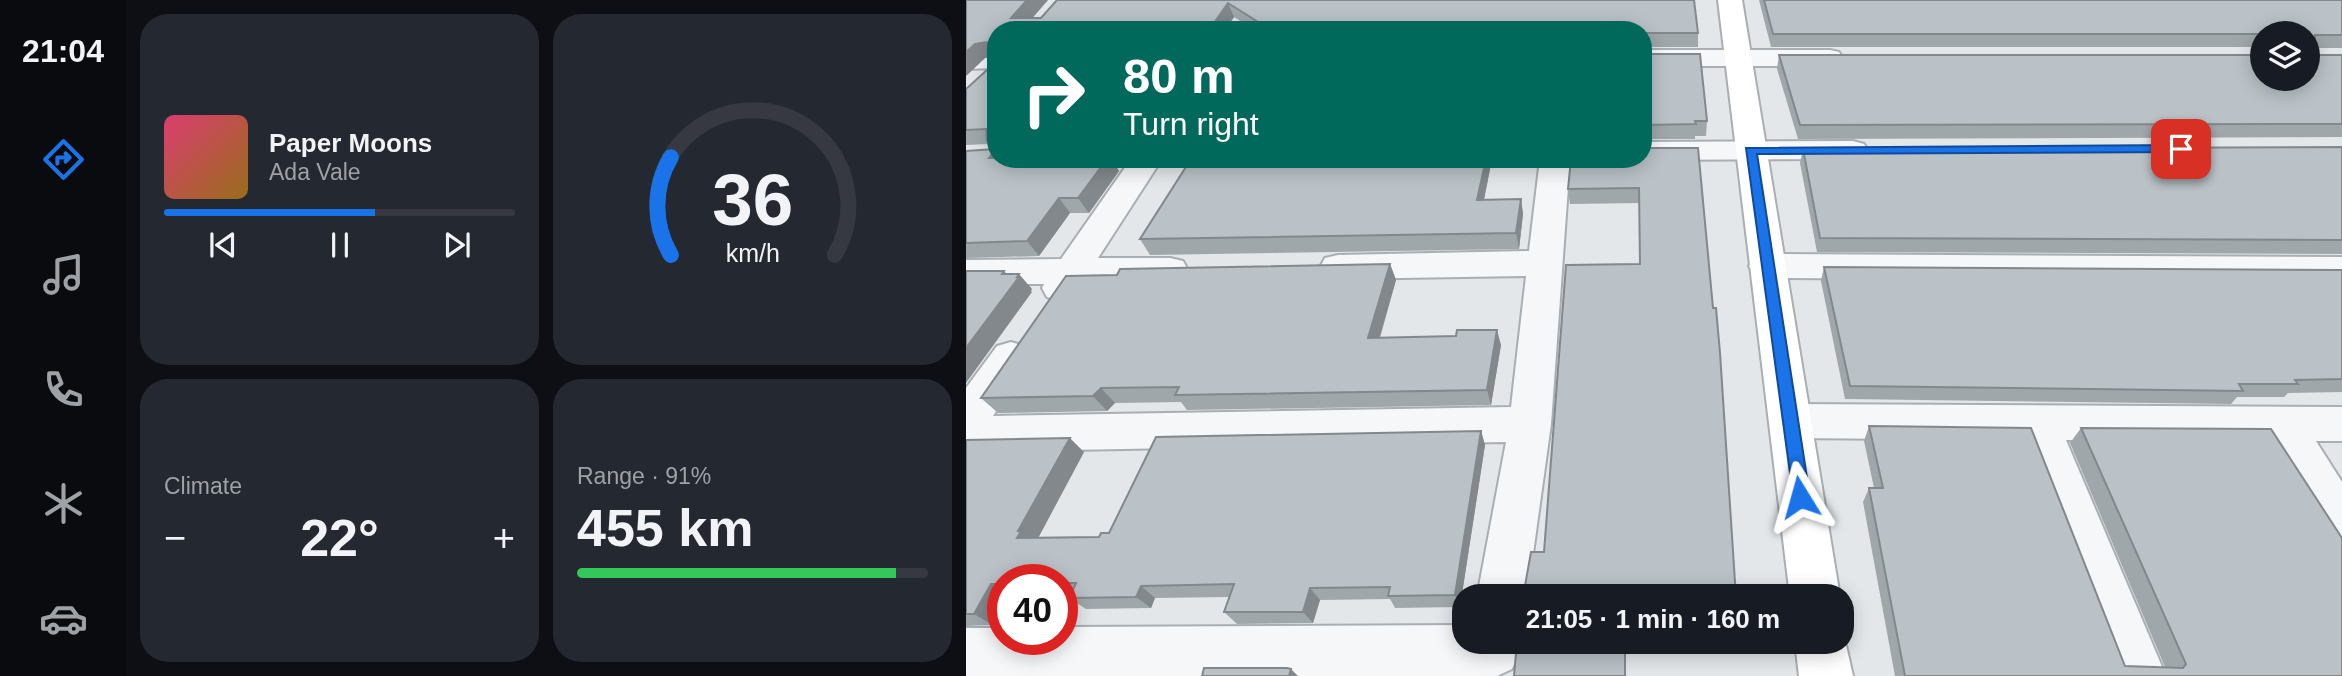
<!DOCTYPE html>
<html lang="en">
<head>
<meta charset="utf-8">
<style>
	body { margin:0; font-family:Arial,sans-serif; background:#242831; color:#f1f3f6; height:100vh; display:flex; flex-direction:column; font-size:26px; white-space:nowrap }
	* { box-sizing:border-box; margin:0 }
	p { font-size:23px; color:#9ea1a6 }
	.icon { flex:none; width:38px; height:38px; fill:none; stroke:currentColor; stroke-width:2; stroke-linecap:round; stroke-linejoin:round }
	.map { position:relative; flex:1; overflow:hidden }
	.side { display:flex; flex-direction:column; gap:14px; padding:14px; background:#0d0f14; width:840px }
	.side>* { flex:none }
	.top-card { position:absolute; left:21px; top:21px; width:665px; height:147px; border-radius:28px; box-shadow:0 4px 18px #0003; background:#00695c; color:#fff; overflow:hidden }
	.fabs { position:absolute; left:1284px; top:21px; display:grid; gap:14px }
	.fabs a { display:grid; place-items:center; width:70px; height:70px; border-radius:50%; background:#171b24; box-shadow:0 4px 18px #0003; font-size:35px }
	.speed { position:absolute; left:21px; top:564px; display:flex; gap:14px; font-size:35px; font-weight:700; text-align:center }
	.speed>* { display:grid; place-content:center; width:91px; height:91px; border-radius:50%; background:#171b24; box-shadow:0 4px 18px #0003; line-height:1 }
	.speed .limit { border:10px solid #d22; background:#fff; color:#111 }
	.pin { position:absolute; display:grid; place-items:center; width:60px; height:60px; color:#fff; margin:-30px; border-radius:14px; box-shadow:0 4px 10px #0006 }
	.me { position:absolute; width:77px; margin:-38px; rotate:352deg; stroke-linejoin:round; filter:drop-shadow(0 0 5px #0008) }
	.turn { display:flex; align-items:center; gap:24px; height:147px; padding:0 21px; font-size:32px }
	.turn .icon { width:91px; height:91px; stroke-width:2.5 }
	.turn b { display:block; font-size:49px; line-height:60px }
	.big { font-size:52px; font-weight:700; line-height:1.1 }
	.side .widget { flex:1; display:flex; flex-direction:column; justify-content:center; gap:10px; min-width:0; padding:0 24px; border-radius:28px; background:#242831 }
	.side .dial { align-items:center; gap:0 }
	.dial svg { height:182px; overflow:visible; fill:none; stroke:#363941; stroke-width:7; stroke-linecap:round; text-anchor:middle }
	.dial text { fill:#f1f3f6; stroke:none }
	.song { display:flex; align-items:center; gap:21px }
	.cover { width:84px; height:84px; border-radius:10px; background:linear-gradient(135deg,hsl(340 70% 55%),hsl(40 70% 35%)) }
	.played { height:7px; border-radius:4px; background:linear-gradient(90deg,#1a73e8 60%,#363941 60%) }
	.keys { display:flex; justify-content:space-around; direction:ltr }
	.heat { display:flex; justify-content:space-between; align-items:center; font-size:38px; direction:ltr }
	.charge { height:10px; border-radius:5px; background:linear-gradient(90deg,#34c759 91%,#363941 0) }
	.side .tiles { flex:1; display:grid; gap:14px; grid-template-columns:repeat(2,1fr) }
	.trip { position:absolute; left:486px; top:584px; width:402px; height:70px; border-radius:28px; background:#171b24; box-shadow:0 4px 18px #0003; font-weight:700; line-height:70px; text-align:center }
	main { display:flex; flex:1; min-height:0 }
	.menu { display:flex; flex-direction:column; width:126px; justify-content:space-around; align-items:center; background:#090b0e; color:#9ea1a6 }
	.menu .icon { width:49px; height:49px }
	.menu .active { color:#1a73e8 }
	.menu b { font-size:32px; color:#f1f3f6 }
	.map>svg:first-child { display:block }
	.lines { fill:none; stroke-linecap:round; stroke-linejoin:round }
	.street-casing { stroke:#a8afb4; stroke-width:4 }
	.secondary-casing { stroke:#a8afb4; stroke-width:4 }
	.street { fill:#f5f7f9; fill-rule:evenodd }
	.secondary { fill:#fff; fill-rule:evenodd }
	.wall { fill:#a0a7ab }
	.shaded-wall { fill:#82888b }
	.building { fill:#bac2c7; stroke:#82888b; stroke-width:2 }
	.route { fill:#1a73e8; stroke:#114b97; stroke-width:2 }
</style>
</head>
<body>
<main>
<nav class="menu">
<b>21:04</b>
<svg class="icon active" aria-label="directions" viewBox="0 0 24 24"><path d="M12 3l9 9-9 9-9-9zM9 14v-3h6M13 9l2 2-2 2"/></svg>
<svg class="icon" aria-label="music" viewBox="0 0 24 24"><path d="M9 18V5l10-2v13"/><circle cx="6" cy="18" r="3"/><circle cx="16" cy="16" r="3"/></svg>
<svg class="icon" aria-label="phone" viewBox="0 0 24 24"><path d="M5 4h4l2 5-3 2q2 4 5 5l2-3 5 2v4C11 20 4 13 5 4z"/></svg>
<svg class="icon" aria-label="climate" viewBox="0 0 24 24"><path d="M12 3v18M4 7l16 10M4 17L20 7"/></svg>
<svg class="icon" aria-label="car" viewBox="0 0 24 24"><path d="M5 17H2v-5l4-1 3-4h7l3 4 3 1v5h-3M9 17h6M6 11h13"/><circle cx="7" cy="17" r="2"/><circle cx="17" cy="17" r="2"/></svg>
</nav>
<section class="side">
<div class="tiles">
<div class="widget">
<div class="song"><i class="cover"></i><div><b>Paper Moons</b><p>Ada Vale</p></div></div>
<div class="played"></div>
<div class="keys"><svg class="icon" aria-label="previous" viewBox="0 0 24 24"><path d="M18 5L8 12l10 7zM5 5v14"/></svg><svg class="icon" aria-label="pause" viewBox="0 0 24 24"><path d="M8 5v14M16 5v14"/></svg><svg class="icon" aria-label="next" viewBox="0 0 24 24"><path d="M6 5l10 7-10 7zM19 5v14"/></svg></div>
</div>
<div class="widget dial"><svg viewBox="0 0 100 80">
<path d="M14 69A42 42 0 1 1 86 69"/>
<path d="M14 69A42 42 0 0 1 14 26" stroke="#1a73e8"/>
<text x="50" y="56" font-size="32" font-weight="700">36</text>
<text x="50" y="72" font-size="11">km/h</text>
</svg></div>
<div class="widget"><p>Climate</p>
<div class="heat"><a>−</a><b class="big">22°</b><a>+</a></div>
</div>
<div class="widget"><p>Range · 91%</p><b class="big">455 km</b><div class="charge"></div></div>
</div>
</section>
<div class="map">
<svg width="1376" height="676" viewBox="0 0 1376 676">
	<rect width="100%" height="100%" fill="#e3e7ea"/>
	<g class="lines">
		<g class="street-casing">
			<path id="street" d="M677 50H864L873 52 877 58 873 64 864 66H677Z
				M30 52V68L0 69V53Z
				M887 141 898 144 902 150 898 156 887 159 677 160 674 159H677V142Z
				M165 159H196L132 258H204L217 261 222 270 217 279 204 282 116 283 107 297 94 301 81 297 76 288 78 284H0V260L95 259Z
				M574 159H604L585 424 561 597H511L540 442 0 452V388L31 346 45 342 59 346 65 357 27 416 545 407 560 276 372 279 359 276 354 267 359 258 372 255 563 251Z
				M801 254 1376 257V281L801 278 788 275 783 266 788 257Z
				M824 404 1376 407V441H1350L1376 482V544L1360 538 1304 441 1100 440 1200 676H1146L1057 440 824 438 809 433 803 421 809 409Z
				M499 625V642H550L554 651 546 669 531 676H0V628H37V639H96V627Z"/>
		</g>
		<g class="secondary-casing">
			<path id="secondary" d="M752 0H776L874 597H824Z
				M877 632 887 676H833L829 642H877Z"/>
		</g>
		<use href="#street" class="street"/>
		<use href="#secondary" class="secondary"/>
	</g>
	<path class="wall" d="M0 0H82L66 18H75L91 0H728L732 33V47H677V30H289L268 17 259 30H30V159L153 171 123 213H104L73 256 0 258V151L27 149 23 144 0 145V89L22 69V58H19L0 76Z
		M793 0H1376V48H1349V55H1376V137L832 139 811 69 813 55 1297 79 1342 33H1297V47H805Z
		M677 54 741 121 740 136H729V139H677Z
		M1376 147V254L851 252 834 163 837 149Z
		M732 148 578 552 674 264 673 203 604 204 602 189Z
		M225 159H526L518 199H555L557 214 553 249 184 255 174 239Z
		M424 264 430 280 414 338 535 345 525 405 221 410 215 402 149 403 141 411 32 413 15 398 151 275Z
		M858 267 1376 270V392L1322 393 1318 397H1271L1265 404 879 399 855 281Z
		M903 426 1159 666 1199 667 1104 443 1115 428 1376 676H929L897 502 903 488H908L898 441Z
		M515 431 519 445 494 607 429 608 424 599 354 600 347 623 271 624 258 612 264 597 189 598 185 608 120 609 103 598 104 595H96V579H37V608L27 625 0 626V440L118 452 72 538 133 537 143 533Z"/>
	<path class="shaded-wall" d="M61 0H82L56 30 45 18Z
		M262 3 268 17 259 30H243Z
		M22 42 30 56 19 58 0 76V52L9 44Z
		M30 150V159L23 158Z
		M141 159H146L153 171 123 213 112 198Z
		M520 159H526L515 215 511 200Z
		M93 198 104 213 73 256 61 241Z
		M555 199 557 214 553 249 550 233Z
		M424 264 430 280 409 353 402 338Z
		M38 271 49 283 53 274 66 289 65 291 66 292 0 383V348Z
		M531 330 535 345 525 405 521 390Z
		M135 388 149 403 141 411 127 396Z
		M515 431 519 445 494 607 489 595Z
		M104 438 118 452 70 542 51 538 52 531Z
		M25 584 37 592V608L27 625 8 614Z
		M175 586 189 598 185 608 170 597Z
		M344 588 354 600 347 623 337 612Z
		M325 669 332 676H323Z"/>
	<path class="building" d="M0 0H61L45 18H75L91 0H728L732 33H677V30H305L262 3 243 30H30V143L21 141 20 129 0 130V89L22 69V42L9 44 0 52Z
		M798 0H1376V35H1349V55H1376V124L834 125 813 55H1297V79H1342V33H1297V34H807Z
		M677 54H734L741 121H729L730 124 677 125Z
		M1376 147V240L854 238 837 149Z
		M677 148H732L747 308H750L754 353 770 597H557L565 552H578L600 265 674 264 673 188 602 189 605 159H677Z
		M30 149 23 158H30V159H141L112 198H93L61 241 0 243V151Z
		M225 159H520L511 200 555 199 550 233 174 239Z
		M424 264 402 338 490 336 491 330H531L521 390 209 395 213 387 135 388 127 396 15 398 100 276 151 275 154 269Z
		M858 267 1376 270V379L1329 380 1332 384H1273L1277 391 884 386Z
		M0 271H38L36 274H53L51 277H53L0 348Z
		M903 426 1065 428 1159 666 1217 668 1220 664 1115 428 1305 429 1376 538V676H939L903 488H917Z
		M515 431 489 595 422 596 424 587 344 588 337 612H258L268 584 175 586 170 597 103 598 110 583H96V579H37V584H25L8 614H0V440L104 438 52 531H55L51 538 133 537 135 533H143L190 437Z
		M551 642H659V676H548Z
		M238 668H321L325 669 323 676H236Z"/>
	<path class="route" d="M1215 145 1221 149 1219 152 791 154 844 497 841 503 834 505 828 503 780 148Z"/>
</svg>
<div class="fabs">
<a><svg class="icon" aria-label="layers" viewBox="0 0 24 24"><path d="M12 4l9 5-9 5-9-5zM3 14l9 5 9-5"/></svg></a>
</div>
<div class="speed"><div class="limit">40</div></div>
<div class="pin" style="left:1215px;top:149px;background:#d93025"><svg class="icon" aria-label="arrive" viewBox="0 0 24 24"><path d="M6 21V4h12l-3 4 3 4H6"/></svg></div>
<svg class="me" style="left:834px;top:497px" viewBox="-20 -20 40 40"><path d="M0-17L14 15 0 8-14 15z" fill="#1a73e8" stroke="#fff" stroke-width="4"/></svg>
<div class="trip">21:05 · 1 min · 160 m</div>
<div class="top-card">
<div class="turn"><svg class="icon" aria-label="right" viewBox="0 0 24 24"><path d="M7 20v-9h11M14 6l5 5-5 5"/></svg><div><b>80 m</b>Turn right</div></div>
</div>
</div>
</main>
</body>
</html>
